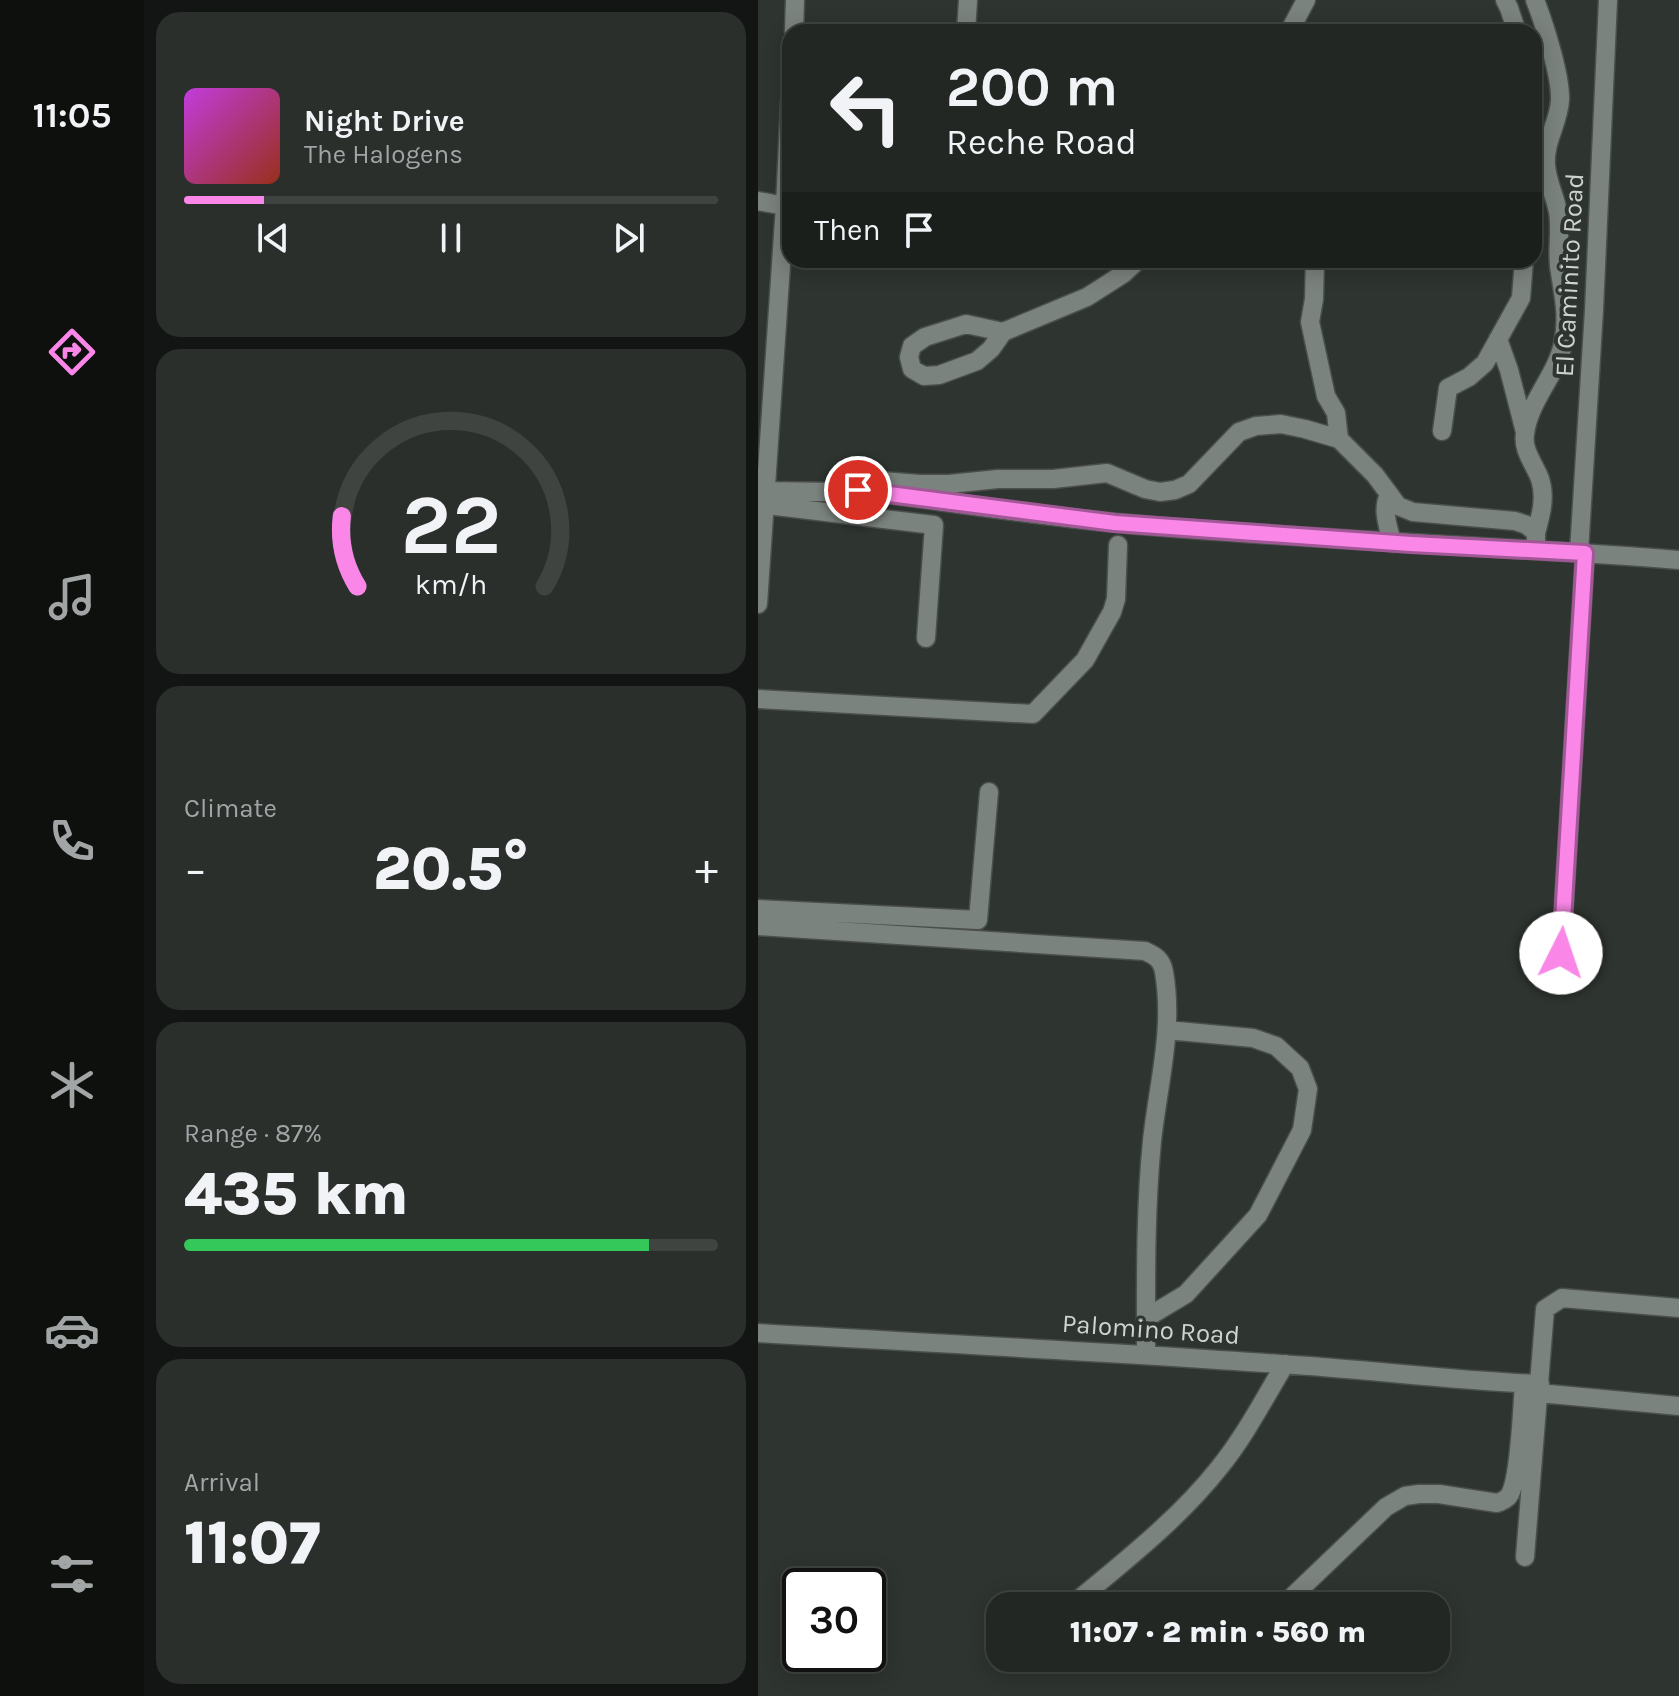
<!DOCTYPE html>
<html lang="en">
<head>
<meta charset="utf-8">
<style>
	body { margin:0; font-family:Karla,sans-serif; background:#2a2f2c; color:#f1f3f6; height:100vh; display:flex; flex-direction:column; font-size:30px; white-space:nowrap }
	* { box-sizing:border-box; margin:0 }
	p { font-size:26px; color:#a2a5a6 }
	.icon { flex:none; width:44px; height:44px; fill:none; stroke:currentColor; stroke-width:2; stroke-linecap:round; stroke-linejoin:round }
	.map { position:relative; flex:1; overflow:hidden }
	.details { display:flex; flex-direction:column; gap:12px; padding:12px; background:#131514; width:614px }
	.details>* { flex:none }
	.guide { position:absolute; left:24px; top:24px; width:760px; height:244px; border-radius:24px; box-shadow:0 4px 20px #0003,0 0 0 2px #3f4441; background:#222724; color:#f1f3f6; overflow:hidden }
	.speed { position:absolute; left:24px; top:1568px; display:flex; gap:16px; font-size:40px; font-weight:700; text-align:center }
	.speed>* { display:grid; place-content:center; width:104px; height:104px; border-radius:50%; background:#222724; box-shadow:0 4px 20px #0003,0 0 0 2px #3f4441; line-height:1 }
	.speed .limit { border:4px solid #111; border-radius:12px; background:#fff; color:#111 }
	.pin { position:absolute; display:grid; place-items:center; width:68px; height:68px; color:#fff; margin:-34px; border:4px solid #fff; border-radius:50%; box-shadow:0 2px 8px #0007 }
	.me { position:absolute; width:88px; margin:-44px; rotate:4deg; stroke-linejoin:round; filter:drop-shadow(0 0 6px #0008) }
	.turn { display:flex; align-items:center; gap:28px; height:168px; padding:0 32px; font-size:36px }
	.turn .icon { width:104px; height:104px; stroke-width:2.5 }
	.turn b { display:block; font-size:56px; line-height:68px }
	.then { display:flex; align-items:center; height:76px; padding:0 32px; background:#0003; gap:16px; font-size:30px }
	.big { font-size:60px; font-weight:800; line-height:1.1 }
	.details .widget { flex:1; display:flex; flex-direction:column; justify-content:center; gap:12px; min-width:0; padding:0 28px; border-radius:24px; background:#2a2f2c }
	.details .dial { align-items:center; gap:0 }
	.dial svg { height:208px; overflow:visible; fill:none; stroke:#3f4441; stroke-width:7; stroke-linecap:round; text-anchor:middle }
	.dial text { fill:#f1f3f6; stroke:none }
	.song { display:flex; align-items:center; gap:24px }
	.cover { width:96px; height:96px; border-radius:12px; background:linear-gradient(135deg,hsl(290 70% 55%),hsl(10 70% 35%)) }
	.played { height:8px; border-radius:4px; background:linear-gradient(90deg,#fa87e7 15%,#3f4441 15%) }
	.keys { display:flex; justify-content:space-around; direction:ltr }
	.heat { display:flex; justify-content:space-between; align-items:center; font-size:44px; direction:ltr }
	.charge { height:12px; border-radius:6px; background:linear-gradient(90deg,#34c759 87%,#3f4441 0) }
	.trip { position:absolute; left:228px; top:1592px; width:464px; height:80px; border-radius:24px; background:#222724; box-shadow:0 4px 20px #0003,0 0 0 2px #3f4441; font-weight:800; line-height:80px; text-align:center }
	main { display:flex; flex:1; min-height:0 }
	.tab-bar { display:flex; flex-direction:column; width:144px; justify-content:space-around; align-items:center; background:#0e100e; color:#a2a5a6 }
	.tab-bar .icon { width:56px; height:56px }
	.tab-bar .active { color:#fa87e7 }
	.tab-bar b { font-size:36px; color:#f1f3f6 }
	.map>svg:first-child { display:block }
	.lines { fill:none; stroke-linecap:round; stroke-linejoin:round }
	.minor-casing { stroke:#4a4f4c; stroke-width:21 }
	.minor { stroke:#7b837e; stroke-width:18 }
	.route-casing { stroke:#a25896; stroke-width:20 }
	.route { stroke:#fa87e7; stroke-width:14 }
	.labels { text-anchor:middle; stroke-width:8; stroke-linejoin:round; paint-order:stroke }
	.street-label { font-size:26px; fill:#cfd3d0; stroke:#2e3430 }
</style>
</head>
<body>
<main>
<nav class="tab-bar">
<b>11:05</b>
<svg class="icon active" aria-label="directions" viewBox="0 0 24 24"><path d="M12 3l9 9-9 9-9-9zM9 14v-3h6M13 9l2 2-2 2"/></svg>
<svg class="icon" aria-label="music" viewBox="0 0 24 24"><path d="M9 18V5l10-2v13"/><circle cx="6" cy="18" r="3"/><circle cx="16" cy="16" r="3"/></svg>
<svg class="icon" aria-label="phone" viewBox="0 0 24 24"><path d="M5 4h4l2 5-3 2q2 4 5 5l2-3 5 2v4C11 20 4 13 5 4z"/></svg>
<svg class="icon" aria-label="climate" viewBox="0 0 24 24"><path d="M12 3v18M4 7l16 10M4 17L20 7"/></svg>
<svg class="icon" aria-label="car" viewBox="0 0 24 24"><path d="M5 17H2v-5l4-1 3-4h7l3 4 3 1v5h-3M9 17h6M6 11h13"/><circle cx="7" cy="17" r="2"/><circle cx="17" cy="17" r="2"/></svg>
<svg class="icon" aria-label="filters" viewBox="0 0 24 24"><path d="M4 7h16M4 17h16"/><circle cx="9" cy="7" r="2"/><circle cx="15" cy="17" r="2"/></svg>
</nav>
<section class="details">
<div class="widget">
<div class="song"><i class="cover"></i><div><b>Night Drive</b><p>The Halogens</p></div></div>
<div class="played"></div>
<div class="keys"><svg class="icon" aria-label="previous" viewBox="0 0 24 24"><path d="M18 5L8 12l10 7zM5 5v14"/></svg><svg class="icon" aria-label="pause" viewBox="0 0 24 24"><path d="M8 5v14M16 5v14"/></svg><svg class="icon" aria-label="next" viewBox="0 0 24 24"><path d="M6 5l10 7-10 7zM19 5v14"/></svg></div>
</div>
<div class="widget dial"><svg viewBox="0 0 100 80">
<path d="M14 69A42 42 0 1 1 86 69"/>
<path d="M14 69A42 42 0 0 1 8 42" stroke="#fa87e7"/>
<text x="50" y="56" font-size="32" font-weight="700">22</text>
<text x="50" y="72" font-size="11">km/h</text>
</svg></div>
<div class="widget"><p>Climate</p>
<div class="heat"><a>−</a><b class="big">20.5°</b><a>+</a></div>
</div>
<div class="widget"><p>Range · 87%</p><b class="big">435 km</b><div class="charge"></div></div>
<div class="widget"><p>Arrival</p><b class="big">11:07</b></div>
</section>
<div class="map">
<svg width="921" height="1696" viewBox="0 0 921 1696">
	<rect width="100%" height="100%" fill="#2e3430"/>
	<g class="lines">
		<g class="minor-casing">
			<path id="minor" d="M747 0 751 8 759 32
				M777 0C786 23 803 76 802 100 801 122 786 142 788 165 789 181 797 196 800 212 803 230 799 248 801 266 805 294 811 316 805 344 798 376 771 401 767 434 764 450 777 465 782 479 788 497 783 515 778 533
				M36 32 37 0
				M208 32 210 0
				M531 32 548 0
				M0 201 27 206
				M557 260 556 299 552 322 568 396 578 413 581 439 617 475 640 506 655 512 757 521 769 525 778 533V541
				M245 332 208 324 167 337 154 346 151 357 154 369 166 376 181 375 219 361 233 349 245 332 329 297 365 274 380 260
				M740 339 751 370 767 432
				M684 431 690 388 711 377 727 363 763 298 766 260
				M100 490C186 501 272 515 359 523 546 540 734 545 921 560
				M9 491 76 492 100 490 123 481 162 484H191L240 479H295L349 473 387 489 402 492 417 490 431 484 481 432 498 426 523 424 547 429 581 439
				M631 495C623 510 631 528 634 543
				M0 504 176 525 168 638
				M821 552 836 310 850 0
				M0 604 27 206 32 102
				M0 699 275 714 327 660 354 612 358 599 360 545
				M0 909 220 920 231 792
				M0 926 387 951C398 956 404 960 406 972 416 1029 400 1085 394 1141 387 1212 388 1283 388 1354
				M803 953 827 553
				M388 1318 428 1294 500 1215 544 1130 550 1089 542 1068 518 1046 495 1038 409 1030
				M0 1333C174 1343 348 1352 522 1364 609 1369 695 1381 782 1384
				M781 1393 921 1406
				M767 1557 787 1309 804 1298 921 1308
				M313 1606C364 1563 419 1521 461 1468 487 1436 506 1399 527 1364
				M528 1606 536 1595 628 1507 647 1496 661 1494H681L739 1503C744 1501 746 1501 750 1497 762 1483 764 1406 766 1384
				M244 1662 249 1658"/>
		</g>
		<use href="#minor" class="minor"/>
	</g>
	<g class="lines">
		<g class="route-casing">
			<path id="route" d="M100 490 357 523 653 544 827 553 803 953"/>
		</g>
		<use href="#route" class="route"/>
	</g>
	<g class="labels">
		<g class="street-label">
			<text transform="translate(811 275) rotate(-87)" y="9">El Caminito Road</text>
			<text transform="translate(393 1329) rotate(4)" y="9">Palomino Road</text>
		</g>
	</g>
</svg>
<div class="speed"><div class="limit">30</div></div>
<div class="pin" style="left:100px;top:490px;background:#d93025"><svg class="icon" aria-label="arrive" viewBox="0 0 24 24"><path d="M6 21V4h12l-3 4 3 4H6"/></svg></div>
<svg class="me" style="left:803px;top:953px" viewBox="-20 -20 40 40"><circle r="19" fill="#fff"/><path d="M0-13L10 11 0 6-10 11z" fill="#fa87e7"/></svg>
<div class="trip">11:07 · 2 min · 560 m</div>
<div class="guide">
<div class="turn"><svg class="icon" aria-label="left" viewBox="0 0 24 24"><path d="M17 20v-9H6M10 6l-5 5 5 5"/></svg><div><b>200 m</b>Reche Road</div></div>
<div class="then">Then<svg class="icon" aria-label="arrive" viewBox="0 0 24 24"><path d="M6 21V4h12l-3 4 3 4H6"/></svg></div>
</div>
</div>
</main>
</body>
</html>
